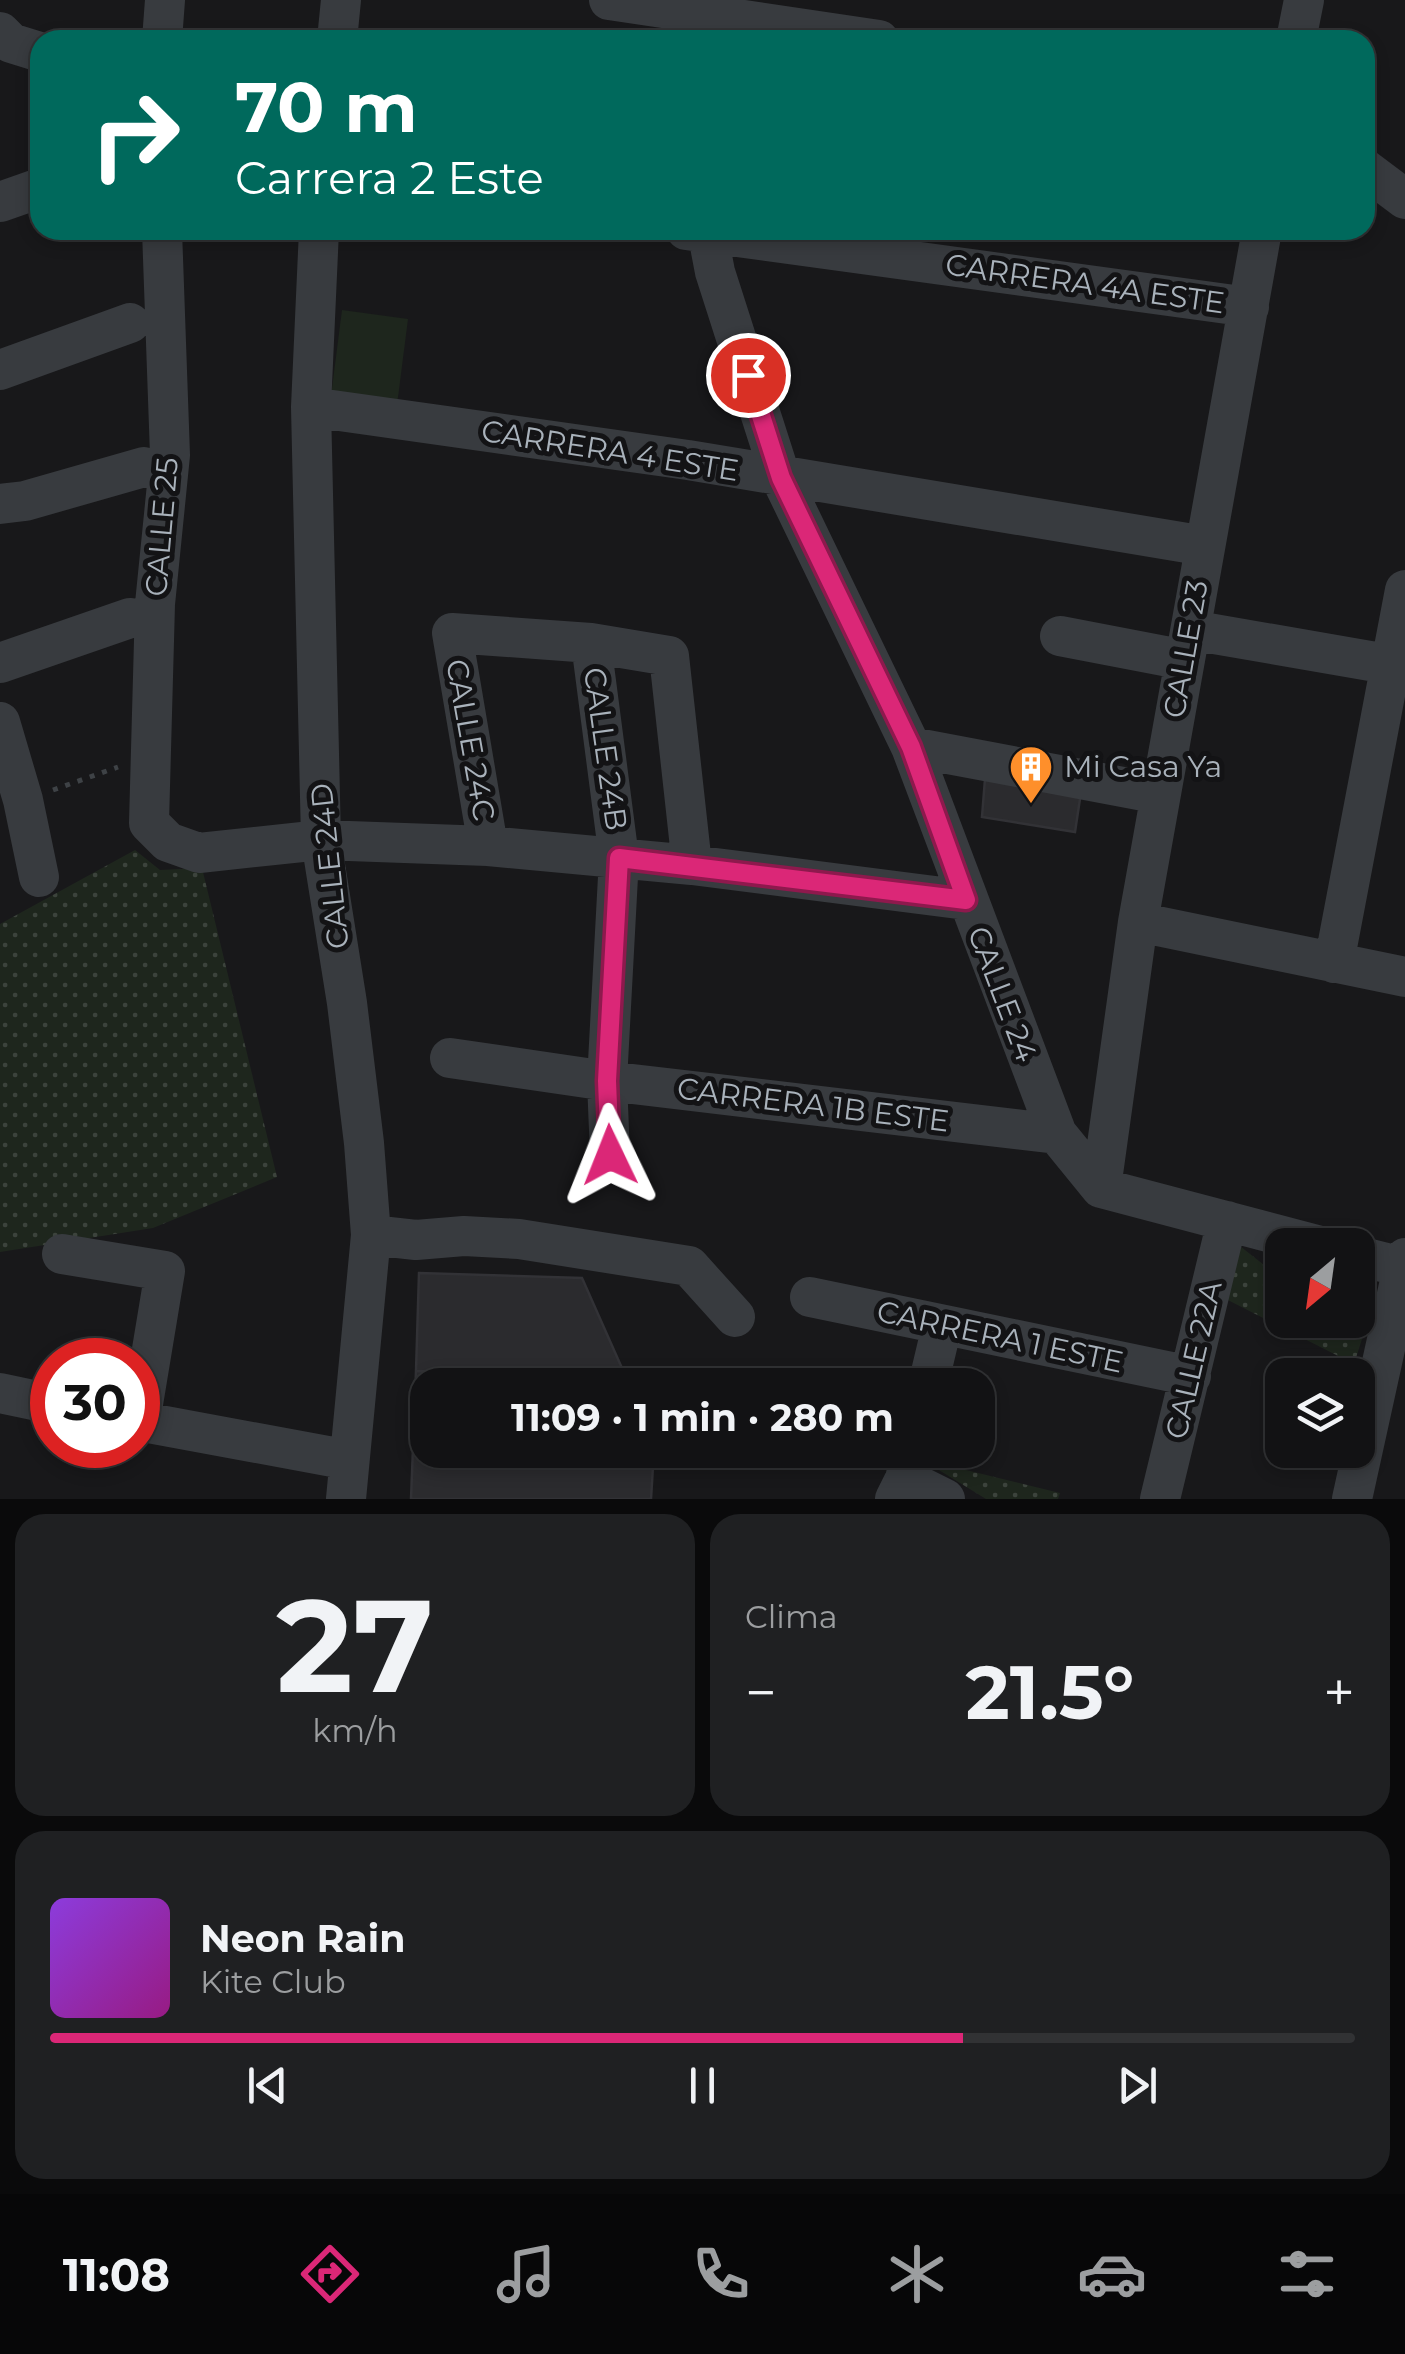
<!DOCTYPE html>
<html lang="es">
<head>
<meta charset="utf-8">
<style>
	body { margin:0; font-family:Montserrat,sans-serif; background:#1f2022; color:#f1f3f6; height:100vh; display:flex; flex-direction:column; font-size:38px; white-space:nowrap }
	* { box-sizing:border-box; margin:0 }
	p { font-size:32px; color:#9c9ea0 }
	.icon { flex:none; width:55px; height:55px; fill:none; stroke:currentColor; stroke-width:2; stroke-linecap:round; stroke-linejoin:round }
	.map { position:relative; height:1499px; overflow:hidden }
	.panel { display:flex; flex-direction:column; gap:15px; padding:15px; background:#0a0a0b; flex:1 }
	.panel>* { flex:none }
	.top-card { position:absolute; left:30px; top:30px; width:1345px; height:210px; border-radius:30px; box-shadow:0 5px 15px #0003,0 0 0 2px #313234; background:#00695c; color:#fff; overflow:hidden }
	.needle { width:65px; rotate:209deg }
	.fabs { position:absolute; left:1265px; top:1228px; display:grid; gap:20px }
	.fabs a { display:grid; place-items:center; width:110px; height:110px; border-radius:20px; background:#121214; box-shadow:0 5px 15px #0003,0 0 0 2px #313234; font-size:50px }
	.speed { position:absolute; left:30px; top:1338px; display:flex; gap:20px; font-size:50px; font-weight:700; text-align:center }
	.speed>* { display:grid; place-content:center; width:130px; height:130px; border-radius:50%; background:#121214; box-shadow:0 5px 15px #0003,0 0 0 2px #313234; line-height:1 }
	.speed .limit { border:15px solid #d22; background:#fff; color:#111 }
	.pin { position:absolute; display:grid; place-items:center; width:85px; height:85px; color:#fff; margin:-42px; border:5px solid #fff; border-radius:50%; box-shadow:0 2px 10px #0007 }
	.me { position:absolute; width:110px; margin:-55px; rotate:358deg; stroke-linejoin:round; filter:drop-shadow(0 0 8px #0008) }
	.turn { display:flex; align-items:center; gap:35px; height:210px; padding:0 40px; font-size:45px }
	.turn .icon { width:130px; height:130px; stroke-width:2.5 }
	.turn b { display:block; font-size:70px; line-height:85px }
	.big { font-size:75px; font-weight:700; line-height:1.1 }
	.panel .tile { flex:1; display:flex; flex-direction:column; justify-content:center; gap:15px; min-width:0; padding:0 35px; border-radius:30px; background:#1f2022 }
	.panel .dial { align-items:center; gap:0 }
	.dial b { font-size:130px; line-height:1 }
	.song { display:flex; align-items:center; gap:30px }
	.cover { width:120px; height:120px; border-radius:15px; background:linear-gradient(135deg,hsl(270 70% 55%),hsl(310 70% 35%)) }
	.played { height:10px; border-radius:5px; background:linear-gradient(90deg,#db2777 70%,#313234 70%) }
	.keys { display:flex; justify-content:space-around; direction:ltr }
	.heat { display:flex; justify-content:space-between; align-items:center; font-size:55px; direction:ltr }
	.panel .tiles { flex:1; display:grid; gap:15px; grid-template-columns:1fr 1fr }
	.tile:last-child { grid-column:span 2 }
	.trip { position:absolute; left:410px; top:1368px; width:585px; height:100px; border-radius:30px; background:#121214; box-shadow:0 5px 15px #0003,0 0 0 2px #313234; font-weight:700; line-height:100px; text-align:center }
	.dock { display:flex; height:160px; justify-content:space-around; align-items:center; background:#070708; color:#9c9ea0 }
	.dock .icon { width:70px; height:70px }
	.dock .on { color:#db2777 }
	.dock b { font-size:45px; color:#f1f3f6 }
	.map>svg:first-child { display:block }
	.grass { fill:url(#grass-dots) }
	.park { fill:#1e261d }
	.building { fill:#2b2b2e; stroke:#323236; stroke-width:2.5 }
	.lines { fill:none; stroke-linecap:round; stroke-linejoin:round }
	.path { stroke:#3e4246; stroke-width:5; stroke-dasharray:5 8; stroke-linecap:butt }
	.minor { stroke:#383b3f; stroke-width:40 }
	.route-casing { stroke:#8e194d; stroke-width:25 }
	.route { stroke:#db2777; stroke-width:18 }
	.labels { text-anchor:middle; stroke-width:10; stroke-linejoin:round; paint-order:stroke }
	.street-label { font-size:30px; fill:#a9b2bb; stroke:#131315 }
	.poi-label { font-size:30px; fill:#a9b2bb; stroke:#131315; text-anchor:start }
</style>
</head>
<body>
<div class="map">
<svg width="1405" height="1499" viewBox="0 0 1405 1499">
	<defs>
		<pattern id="grass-dots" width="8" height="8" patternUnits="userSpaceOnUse" patternTransform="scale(2.5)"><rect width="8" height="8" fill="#1e261d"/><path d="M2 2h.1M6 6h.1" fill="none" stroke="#3c433c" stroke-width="1.8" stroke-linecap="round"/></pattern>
	</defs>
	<rect width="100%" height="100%" fill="#18181a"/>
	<path class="grass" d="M135 850 160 870 202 868 277 1177 153 1228 0 1252V924Z
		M1231 1239 1282 1279V1320H1336L1362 1339 1354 1364 1216 1294Z
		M921 1459 1060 1493 1058 1499H986Z"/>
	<path class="park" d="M342 310 408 319 397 405 331 396Z"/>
	<path class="building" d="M985 779 1081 792 1075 832 982 817Z
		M419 1273 582 1278 625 1375 416 1371Z
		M416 1371 625 1375 629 1385H428V1450H654L651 1499H411Z"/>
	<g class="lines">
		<path class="path" d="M53 790 118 767"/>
		<path class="minor" d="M609 0 879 40
			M0 32 11 43 40 52
			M162 40 165 0
			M337 40 341 0
			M1296 40 1304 0
			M1365 169 1405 199
			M0 202 40 188
			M162 230 170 455 155 604 149 823 168 842 199 853 321 840 488 846 692 865 966 900
			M319 230 311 407 321 840 347 1003 364 1143 371 1235 346 1499
			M686 230 1249 307
			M707 230 715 272 781 478 911 747 1057 1134 1101 1188
			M0 370 130 323
			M311 407 688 460 1205 546
			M0 504 25 501 144 467
			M1191 630 1405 667
			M1060 636 1185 660
			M591 643 619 858 607 1081 610 1155
			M0 663 130 618
			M0 722 23 800 39 877
			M911 747 1160 794
			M488 846 452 633 591 643 669 656 692 865
			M1138 922 1405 977
			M1334 963 1405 590
			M450 1058 607 1081 1057 1134
			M1101 1188 1138 922 1262 230
			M1101 1188 1317 1245
			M371 1235 416 1240 464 1236 519 1239 689 1266 735 1317
			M62 1254 165 1271 140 1422
			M1358 1256 1403 1267
			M810 1297 1191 1376
			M928 1385 942 1326
			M0 1393 52 1404
			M138 1421 349 1460
			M905 1479 945 1499
			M895 1499 905 1479 912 1450
			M1160 1499 1227 1221
			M1352 1499 1405 1258"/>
	</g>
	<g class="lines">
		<g class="route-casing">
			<path id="route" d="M610 1155 607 1081 619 858 966 900 911 747 781 478 748 375"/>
		</g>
		<use href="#route" class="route"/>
	</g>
	<defs>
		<g id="building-pin" transform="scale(2.25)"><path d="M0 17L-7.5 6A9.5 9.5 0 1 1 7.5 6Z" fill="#fe8f2b" stroke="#131315"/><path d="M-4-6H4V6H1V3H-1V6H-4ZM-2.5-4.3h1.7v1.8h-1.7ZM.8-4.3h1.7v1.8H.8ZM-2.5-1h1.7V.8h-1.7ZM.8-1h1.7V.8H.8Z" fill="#fff"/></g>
	</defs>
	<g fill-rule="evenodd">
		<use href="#building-pin" x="1031" y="767"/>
	</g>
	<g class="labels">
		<g class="street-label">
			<text transform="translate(1085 284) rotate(8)" y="10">CARRERA 4A ESTE</text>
			<text transform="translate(610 451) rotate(9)" y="10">CARRERA 4 ESTE</text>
			<text transform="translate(162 527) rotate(-85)" y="10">CALLE 25</text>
			<text transform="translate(1186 649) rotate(-80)" y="10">CALLE 23</text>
			<text transform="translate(470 740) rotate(80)" y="10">CALLE 24C</text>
			<text transform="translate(605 749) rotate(82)" y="10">CALLE 24B</text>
			<text transform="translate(330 866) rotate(-96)" y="10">CALLE 24D</text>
			<text transform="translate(1002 994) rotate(69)" y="10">CALLE 24</text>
			<text transform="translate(813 1105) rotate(7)" y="10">CARRERA 1B ESTE</text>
			<text transform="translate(1000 1337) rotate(12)" y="10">CARRERA 1 ESTE</text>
			<text transform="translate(1194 1360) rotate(-77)" y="10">CALLE 22A</text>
		</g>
		<g class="poi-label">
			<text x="1064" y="777">Mi Casa Ya</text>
		</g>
	</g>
</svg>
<div class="fabs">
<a><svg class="needle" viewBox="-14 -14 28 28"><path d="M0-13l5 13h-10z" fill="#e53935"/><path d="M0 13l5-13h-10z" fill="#9c9ea0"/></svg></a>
<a><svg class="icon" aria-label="layers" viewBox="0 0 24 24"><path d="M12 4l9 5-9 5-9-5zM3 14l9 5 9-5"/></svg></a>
</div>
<div class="speed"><div class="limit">30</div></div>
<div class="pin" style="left:748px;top:375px;background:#d93025"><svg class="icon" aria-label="arrive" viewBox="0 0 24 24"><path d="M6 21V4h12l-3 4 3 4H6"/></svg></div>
<svg class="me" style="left:610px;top:1155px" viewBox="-20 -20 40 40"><path d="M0-17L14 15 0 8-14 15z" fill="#db2777" stroke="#fff" stroke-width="4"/></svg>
<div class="trip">11:09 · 1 min · 280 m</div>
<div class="top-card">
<div class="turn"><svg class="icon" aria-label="right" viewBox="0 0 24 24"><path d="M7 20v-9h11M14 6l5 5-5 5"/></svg><div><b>70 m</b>Carrera 2 Este</div></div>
</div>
</div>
<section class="panel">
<div class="tiles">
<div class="tile dial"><b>27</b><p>km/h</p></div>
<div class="tile"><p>Clima</p>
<div class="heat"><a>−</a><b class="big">21.5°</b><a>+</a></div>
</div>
<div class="tile">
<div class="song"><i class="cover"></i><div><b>Neon Rain</b><p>Kite Club</p></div></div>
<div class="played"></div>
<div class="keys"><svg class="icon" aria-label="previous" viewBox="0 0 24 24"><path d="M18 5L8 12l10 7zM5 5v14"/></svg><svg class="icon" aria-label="pause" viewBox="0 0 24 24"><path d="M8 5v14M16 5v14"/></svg><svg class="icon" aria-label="next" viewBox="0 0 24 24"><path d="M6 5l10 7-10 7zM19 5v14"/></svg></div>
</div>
</div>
</section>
<nav class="dock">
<b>11:08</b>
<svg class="icon on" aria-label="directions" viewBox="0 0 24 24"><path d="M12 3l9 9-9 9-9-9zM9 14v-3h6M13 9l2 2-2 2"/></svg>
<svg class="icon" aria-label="music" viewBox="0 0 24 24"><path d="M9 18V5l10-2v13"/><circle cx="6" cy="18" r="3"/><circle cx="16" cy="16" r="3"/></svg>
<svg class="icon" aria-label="phone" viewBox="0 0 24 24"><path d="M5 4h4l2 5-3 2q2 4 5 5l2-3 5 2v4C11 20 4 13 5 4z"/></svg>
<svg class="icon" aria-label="climate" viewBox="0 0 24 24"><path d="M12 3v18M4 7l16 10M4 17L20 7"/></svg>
<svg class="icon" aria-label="car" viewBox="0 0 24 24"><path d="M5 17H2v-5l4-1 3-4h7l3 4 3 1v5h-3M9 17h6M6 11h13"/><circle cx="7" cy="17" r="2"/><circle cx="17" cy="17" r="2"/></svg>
<svg class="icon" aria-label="filters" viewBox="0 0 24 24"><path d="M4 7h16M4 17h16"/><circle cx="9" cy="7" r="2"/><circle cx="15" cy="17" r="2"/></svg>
</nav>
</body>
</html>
